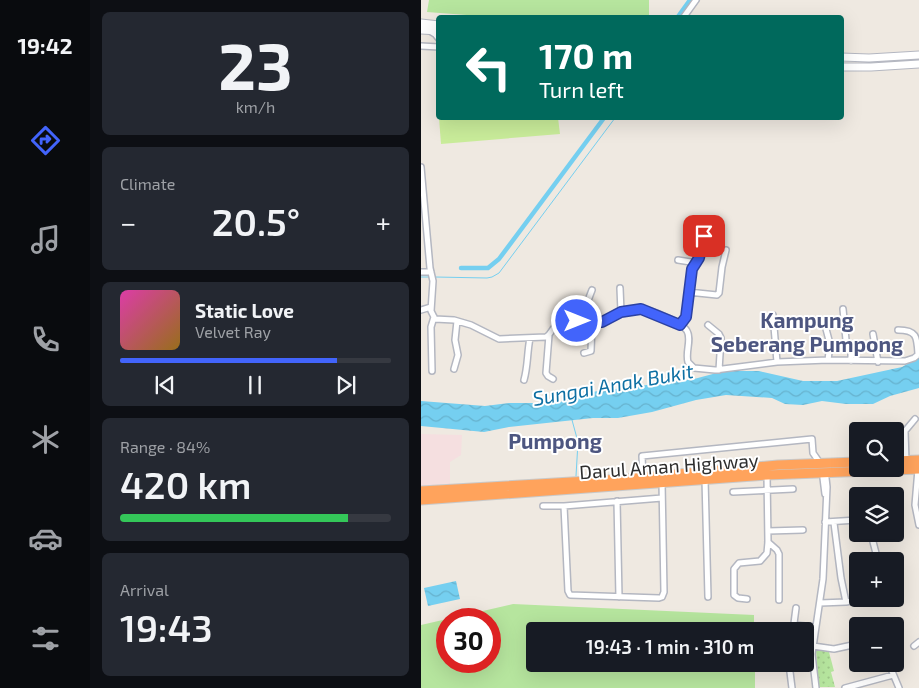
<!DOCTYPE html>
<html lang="en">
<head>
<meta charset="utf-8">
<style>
	body { margin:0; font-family:"Exo 2",sans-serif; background:#242831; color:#f1f3f6; height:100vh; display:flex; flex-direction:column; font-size:19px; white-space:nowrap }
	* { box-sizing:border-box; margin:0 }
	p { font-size:16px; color:#9ea1a6 }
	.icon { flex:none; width:28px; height:28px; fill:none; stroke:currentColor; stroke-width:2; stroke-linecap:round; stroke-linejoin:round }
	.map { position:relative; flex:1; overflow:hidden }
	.details { display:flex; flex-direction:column; gap:12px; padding:12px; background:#0d0f14; width:331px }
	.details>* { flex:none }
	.top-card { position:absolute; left:15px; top:15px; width:408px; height:105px; border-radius:5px; box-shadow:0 5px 20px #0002; background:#00695c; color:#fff; overflow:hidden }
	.controls { position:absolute; left:428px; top:422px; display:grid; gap:10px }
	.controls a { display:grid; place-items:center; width:55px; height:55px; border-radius:5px; background:#171b24; box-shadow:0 5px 20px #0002; font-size:25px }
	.speed { position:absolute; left:15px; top:608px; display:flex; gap:10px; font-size:25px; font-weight:700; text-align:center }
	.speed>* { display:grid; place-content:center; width:65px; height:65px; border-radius:50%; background:#171b24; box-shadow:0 5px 20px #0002; line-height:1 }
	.speed .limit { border:8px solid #d22; background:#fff; color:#111 }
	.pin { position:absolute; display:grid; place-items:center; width:42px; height:42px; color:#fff; margin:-21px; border-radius:10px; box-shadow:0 2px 8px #0006 }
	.me { position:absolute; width:55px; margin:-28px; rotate:90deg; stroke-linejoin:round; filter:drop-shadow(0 0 4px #0008) }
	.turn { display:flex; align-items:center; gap:18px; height:105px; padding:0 20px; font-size:22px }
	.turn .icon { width:65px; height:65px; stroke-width:2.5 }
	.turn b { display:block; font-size:35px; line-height:42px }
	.big { font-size:38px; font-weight:600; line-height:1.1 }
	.details .card { flex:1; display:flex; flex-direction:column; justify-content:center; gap:8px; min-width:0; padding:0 18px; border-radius:8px; background:#242831 }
	.details .dial { align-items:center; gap:0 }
	.dial b { font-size:65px; line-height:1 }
	.song { display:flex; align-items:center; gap:15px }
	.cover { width:60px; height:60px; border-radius:8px; background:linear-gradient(135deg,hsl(320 70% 55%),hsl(40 70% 35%)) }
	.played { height:5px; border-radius:2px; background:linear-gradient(90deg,#4264fb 80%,#363941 80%) }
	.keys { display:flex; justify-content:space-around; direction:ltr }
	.heat { display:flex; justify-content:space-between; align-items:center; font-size:28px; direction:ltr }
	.charge { height:8px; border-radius:4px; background:linear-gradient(90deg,#34c759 84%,#363941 0) }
	.trip { position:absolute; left:105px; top:622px; width:288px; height:50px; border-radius:5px; background:#171b24; box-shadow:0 5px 20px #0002; font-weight:600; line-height:50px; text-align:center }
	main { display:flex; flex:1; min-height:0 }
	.tab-bar { display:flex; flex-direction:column; width:90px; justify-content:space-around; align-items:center; background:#090b0e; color:#9ea1a6 }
	.tab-bar .icon { width:35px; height:35px }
	.tab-bar .on { color:#4264fb }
	.tab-bar b { font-size:22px; color:#f1f3f6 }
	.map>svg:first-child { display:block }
	.medical { fill:#f5dfe0 }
	.grass { fill:#b6e59e }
	.park { fill:url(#park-dots) }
	.pitch { fill:#c9ec9a }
	.water { fill:url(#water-waves) }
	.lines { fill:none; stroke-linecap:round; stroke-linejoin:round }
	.stream { stroke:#75cff0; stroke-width:1 }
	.canal { stroke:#75cff0; stroke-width:4.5 }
	.street-casing { stroke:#b4b7c1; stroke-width:8 }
	.secondary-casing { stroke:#b4b7c1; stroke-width:9 }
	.highway-casing { stroke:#c9c9c9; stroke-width:11 }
	.street { stroke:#fff; stroke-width:5 }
	.secondary { stroke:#fff; stroke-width:7 }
	.highway { stroke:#ffa35c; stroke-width:9 }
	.route-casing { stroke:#2b41a3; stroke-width:12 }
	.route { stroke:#4264fb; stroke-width:9 }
	.labels { text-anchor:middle; stroke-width:4; stroke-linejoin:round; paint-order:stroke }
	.street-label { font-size:19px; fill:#2e2e2e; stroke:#fff }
	.water-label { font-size:20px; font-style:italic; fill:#0d6fa3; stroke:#fff }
	.quarter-label { font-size:21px; font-weight:bold; fill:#4d5680; stroke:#fff }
</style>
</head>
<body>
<main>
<nav class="tab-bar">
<b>19:42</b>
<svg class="icon on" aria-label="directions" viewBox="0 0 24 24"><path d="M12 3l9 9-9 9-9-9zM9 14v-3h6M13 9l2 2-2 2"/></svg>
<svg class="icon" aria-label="music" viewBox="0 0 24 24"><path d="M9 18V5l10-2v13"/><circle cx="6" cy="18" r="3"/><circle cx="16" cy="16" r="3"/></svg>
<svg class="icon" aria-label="phone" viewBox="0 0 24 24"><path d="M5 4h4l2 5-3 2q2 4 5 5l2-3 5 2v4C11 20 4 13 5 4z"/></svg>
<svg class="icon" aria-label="climate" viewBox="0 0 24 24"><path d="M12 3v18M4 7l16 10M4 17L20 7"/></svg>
<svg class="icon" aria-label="car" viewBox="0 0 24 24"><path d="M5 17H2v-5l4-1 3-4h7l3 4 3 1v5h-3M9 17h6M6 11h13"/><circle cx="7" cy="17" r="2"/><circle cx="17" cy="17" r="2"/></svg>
<svg class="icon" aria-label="filters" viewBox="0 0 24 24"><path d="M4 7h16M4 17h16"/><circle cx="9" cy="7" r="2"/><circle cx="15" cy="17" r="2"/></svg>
</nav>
<section class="details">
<div class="card dial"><b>23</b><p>km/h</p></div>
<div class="card"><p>Climate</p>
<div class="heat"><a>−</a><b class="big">20.5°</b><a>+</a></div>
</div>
<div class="card">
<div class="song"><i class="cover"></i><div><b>Static Love</b><p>Velvet Ray</p></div></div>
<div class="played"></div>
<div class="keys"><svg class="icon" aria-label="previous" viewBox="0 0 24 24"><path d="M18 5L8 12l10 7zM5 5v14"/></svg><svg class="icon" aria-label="pause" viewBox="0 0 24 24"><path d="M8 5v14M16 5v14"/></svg><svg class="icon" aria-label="next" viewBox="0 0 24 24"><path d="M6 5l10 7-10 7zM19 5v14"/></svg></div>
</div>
<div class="card"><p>Range · 84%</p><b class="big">420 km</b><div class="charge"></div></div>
<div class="card"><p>Arrival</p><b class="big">19:43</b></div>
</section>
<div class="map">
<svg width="498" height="688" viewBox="0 0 498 688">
	<defs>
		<pattern id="park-dots" width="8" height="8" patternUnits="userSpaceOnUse" patternTransform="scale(1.25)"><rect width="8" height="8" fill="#b6e59e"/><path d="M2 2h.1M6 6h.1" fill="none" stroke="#9dc588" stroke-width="1.8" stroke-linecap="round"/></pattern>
		<pattern id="water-waves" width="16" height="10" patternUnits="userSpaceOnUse" patternTransform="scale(1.25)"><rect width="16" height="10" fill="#75cff0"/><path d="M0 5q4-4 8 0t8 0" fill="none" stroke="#66b2ce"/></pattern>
	</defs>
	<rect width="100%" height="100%" fill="#efe9e1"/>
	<path class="medical" d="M0 434 41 435 40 455 29 462V484L0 486Z"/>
	<path class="grass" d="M8 0H228V17L85 18 6 12Z
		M92 604 333 615V631H114V664H334V688H0V625L26 619V661H69V619H27Z"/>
	<path class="park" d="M395 650 408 652 413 671 410 672 414 687H398Z"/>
	<path class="pitch" d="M18 118H137L139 134 20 144Z"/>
	<path class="water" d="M498 357V388L469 396 452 404H425L401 401 382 405 364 404 351 398 305 395 275 400 231 412 197 418H172L88 427 63 432 0 426V401L64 406 88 403H136L170 392 273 379 303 371H338L382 381H416L481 367Z
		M35 581 39 599 7 606 3 588Z"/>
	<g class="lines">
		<path class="stream" d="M0 277H8
			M14 277 66 278 71 277 78 273 194 118
			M151 420 157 442 155 476"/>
		<path class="canal" d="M256 18 269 0
			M40 268H67L78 259 183 118"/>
		<g class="street-casing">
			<path id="street" d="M262 18 275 0
				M9 31 14 34 18 39
				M0 46 18 47
				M0 167 9 268 12 281 10 311 14 319 33 320 50 325 78 339 125 337C131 334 131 326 138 324 152 319 167 324 181 321 189 320 195 314 202 312 208 311 216 309 221 309 231 310 262 323 266 331 271 339 264 352 267 362L273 368 294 370 356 362 407 360 484 361 493 358 498 354
				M257 260 276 263
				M0 272H10
				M199 288 200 312
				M267 292 296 295 298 293 301 267 305 250
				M422 309 425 340 430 348V361
				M0 310 10 307
				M352 315 356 362
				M168 322 166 303 171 290
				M259 325 265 317 271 269 278 258 283 236
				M287 325 298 334 300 338 298 370
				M405 329 409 344 407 360
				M477 330C496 330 496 337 497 354
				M452 334 457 362
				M128 335 125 373 127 376 132 379
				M163 353 170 351 171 322
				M33 369 37 355 34 340 36 321
				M11 371 10 327 13 317
				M103 380C107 366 106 353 109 338
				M485 461 484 431 494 419
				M497 469 494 505 498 525
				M403 475 402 478 404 494
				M222 477 221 456 391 439 392 453 399 463
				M284 479 287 597
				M312 492 372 489
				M196 501 198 597
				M122 506H143L241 498
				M143 506 147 591 149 595 238 598 241 597 243 592 241 482
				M404 522 436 520
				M413 523 420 578 425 602
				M347 531 382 530
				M450 534 457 561
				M347 542 356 550 358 554V600
				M326 599 317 598 313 595V569L318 563 339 561 346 553 347 542 346 475
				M399 603 425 602 441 599
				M373 625 395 627
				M372 631 375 608
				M392 646 413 649 436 644
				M493 646 498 642
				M368 664 371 688
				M468 664 478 688
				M395 688 391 654 402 579 406 487 405 478 403 476
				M424 688 472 675"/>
		</g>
		<g class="secondary-casing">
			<path id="secondary" d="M0 23 18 25
				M0 30 18 31
				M420 57 448 58 498 55
				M420 67H450L498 64"/>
		</g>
		<g class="highway-casing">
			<path id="highway" d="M474 461 498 460
				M0 491 201 479 357 465 436 462
				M0 500 346 475 498 469"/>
		</g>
		<use href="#street" class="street"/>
		<use href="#secondary" class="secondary"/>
		<use href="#highway" class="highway"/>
	</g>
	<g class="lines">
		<g class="route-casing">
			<path id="route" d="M156 321 181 322 200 312 220 309 259 325 265 317 271 269 278 258 283 236"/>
		</g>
		<use href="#route" class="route"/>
	</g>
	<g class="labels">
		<g class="street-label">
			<text transform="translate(248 466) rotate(-4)" y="7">Darul Aman Highway</text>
		</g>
		<g class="water-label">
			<text transform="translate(192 385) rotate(-10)" y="7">Sungai Anak Bukit</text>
		</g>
		<g class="quarter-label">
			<text x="386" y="328">Kampung<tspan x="386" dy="24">Seberang Pumpong</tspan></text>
			<text x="134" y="449">Pumpong</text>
		</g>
	</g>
</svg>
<div class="controls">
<a><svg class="icon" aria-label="search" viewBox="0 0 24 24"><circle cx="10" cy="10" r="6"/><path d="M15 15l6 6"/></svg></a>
<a><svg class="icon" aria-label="layers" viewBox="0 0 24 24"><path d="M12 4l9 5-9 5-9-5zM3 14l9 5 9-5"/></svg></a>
<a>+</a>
<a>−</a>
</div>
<div class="speed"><div class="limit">30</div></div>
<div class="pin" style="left:283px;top:236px;background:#d93025"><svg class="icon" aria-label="arrive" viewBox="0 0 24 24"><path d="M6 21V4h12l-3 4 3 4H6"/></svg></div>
<svg class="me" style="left:156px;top:321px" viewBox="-20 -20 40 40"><circle r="17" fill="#4264fb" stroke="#fff" stroke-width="3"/><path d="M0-11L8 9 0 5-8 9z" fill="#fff"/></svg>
<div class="trip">19:43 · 1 min · 310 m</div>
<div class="top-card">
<div class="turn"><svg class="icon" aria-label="left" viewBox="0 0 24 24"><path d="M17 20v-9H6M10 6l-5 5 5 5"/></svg><div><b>170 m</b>Turn left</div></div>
</div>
</div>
</main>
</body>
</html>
